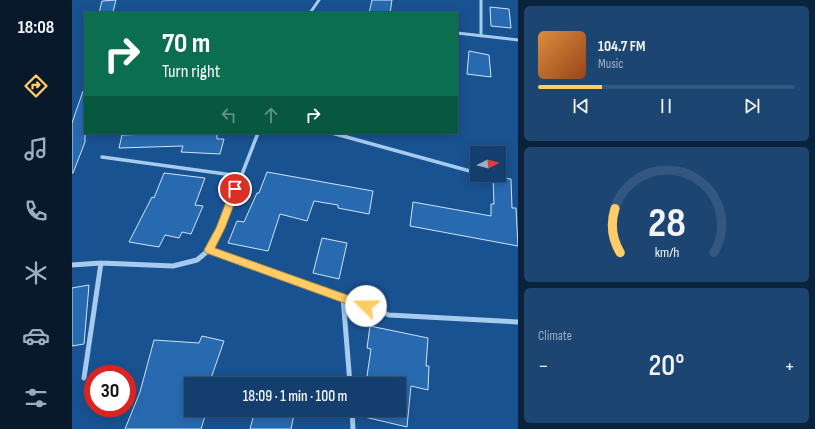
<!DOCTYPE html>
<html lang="en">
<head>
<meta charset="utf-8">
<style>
	body { margin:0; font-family:"Sofia Sans Condensed",sans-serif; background:#1c4572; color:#f1f3f6; height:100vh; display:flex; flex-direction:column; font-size:15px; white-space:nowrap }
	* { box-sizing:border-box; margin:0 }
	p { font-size:13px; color:#9daec2 }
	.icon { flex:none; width:22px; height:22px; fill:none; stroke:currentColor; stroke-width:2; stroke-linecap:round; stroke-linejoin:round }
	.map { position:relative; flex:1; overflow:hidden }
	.sheet { display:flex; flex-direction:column; gap:6px; padding:6px; background:#0a223c; width:297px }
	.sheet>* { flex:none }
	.hud { position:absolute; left:12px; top:12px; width:374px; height:122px; border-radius:0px; box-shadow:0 2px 10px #0003,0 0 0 1px #325780; background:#0b6e4f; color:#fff; overflow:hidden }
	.needle { width:26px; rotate:84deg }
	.fabs { position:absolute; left:398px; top:146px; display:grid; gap:8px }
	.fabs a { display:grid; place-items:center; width:36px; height:36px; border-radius:0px; background:#133e6d; box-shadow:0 2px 10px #0003,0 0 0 1px #325780; font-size:20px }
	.speed { position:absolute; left:12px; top:365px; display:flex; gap:8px; font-size:20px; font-weight:700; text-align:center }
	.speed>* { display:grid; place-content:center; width:52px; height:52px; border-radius:50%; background:#133e6d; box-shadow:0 2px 10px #0003,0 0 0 1px #325780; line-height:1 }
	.speed .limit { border:6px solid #d22; background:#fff; color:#111 }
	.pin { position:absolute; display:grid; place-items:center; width:34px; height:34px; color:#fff; margin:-17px; border:2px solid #fff; border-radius:50%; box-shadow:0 1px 4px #0007 }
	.me { position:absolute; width:44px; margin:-22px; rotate:292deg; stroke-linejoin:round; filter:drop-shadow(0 0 3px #0008) }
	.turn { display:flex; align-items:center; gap:14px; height:84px; padding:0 12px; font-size:18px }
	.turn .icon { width:52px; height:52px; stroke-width:2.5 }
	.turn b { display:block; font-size:28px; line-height:34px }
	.lanes { display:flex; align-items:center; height:38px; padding:0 12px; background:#0003; justify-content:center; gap:20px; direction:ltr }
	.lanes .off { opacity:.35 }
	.big { font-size:30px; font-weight:600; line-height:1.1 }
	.sheet .tile { flex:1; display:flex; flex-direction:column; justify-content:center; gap:6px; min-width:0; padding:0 14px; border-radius:6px; background:#1c4572 }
	.sheet .dial { align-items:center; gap:0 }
	.dial svg { height:104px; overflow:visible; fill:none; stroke:#325780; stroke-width:7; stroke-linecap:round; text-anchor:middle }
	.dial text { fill:#f1f3f6; stroke:none }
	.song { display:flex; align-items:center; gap:12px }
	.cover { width:48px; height:48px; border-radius:6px; background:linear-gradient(135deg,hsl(30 70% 55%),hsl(20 70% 35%)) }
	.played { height:4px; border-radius:2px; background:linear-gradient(90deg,#ffcc65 25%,#325780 25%) }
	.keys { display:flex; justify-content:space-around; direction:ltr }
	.heat { display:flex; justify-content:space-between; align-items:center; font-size:22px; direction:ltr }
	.trip { position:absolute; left:112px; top:377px; width:222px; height:40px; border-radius:0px; background:#133e6d; box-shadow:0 2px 10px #0003,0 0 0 1px #325780; font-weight:600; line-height:40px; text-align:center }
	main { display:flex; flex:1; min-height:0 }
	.dock { display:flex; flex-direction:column; width:72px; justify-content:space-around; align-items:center; background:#08192c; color:#9daec2 }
	.dock .icon { width:28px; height:28px }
	.dock .current { color:#ffcc65 }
	.dock b { font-size:18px; color:#f1f3f6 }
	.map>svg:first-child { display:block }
	.building { fill:#286aaf; stroke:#cee4fb }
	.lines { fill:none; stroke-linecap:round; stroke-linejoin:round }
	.street-far2 { stroke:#a7cbef; stroke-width:3 }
	.street-far1 { stroke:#a7cbef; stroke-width:3.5 }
	.street { stroke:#a7cbef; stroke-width:5 }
	.route { fill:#ffcc65; stroke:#a68542 }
</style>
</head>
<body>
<main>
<nav class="dock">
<b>18:08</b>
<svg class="icon current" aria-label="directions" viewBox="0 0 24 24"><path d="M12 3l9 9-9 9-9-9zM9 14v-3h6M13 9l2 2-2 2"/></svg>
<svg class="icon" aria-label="music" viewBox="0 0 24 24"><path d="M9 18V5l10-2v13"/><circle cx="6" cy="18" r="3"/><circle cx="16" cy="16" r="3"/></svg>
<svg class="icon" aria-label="phone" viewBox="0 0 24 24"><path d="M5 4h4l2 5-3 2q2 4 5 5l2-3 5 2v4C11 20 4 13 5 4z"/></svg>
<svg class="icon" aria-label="climate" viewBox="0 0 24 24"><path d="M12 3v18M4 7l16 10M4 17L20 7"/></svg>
<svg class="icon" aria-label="car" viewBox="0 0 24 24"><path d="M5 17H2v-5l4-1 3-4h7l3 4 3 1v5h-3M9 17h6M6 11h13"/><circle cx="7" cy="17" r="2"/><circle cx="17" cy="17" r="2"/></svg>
<svg class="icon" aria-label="filters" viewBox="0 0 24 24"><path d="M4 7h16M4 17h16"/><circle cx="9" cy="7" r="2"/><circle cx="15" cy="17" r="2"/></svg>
</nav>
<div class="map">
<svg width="446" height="429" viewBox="0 0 446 429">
	<rect width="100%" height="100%" fill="#195291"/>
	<path class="building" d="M44 0 41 12 27 13 30 1Z
		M300 0H320L318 13H297Z
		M418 7 437 9 439 28 419 26Z
		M397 51 417 55 419 77 395 74Z
		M11 91H13V142L1 173H0V123Z
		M104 133V134H145V139H152L148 154 109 152 111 146 47 148 50 135Z
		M195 172 301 191 297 214 266 208V205L242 201 235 221 208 214 196 251 156 243 165 221 172 222 185 193H187Z
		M92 173 133 178 123 205 131 206 119 234 110 232 107 238 93 235 87 247 57 242 80 197 82 198Z
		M421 177 439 179 440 208H444L446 246 338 226 341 202 419 216V204H422Z
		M250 238 275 243 267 279 241 273Z
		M17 285 12 344 0 346V288Z
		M298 326 356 338 354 366H357L356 390 339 386 335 427 284 415V410H327V384H297L298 377 295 376 299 349 295 348Z
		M130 336 152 341 137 384H119V410H135L129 429H53L68 392 82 340 127 343Z
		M183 410H223L219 429H178Z"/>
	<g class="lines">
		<path class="street-far2" d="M409 0V36
			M238 13 247 0
			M385 33 446 40"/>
		<path class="street-far1" d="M260 133 405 173
			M30 157 168 176
			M137 250 139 251
			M136 251 149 228 186 133"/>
		<path class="street" d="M137 250 212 278 271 297 317 315 446 322
			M0 265 29 263 101 266 125 260 137 250
			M271 297 278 384
			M12 378 29 263
			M280 410 281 429"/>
	</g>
	<path class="route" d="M163 186 168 189 153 228 143 248 298 303 300 306 298 310 294 311 134 253 132 250 144 228 159 189Z"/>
</svg>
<div class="fabs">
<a><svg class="needle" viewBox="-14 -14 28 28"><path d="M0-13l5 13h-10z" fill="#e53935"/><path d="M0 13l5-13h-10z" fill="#9daec2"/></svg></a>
</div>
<div class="speed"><div class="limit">30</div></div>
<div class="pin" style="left:163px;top:189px;background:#d93025"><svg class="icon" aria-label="arrive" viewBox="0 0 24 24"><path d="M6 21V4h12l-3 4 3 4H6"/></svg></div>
<svg class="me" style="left:294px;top:306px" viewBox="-20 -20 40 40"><circle r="19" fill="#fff"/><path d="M0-13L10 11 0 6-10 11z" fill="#ffcc65"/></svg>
<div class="trip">18:09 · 1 min · 100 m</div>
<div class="hud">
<div class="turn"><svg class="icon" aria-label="right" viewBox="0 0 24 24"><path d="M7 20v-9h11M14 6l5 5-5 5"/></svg><div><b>70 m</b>Turn right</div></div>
<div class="lanes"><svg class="icon off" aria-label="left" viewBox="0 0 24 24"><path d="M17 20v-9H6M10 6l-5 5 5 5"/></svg><svg class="icon off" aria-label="ahead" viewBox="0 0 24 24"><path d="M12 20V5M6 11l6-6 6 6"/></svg><svg class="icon" aria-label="right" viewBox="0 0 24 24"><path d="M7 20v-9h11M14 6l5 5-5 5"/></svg></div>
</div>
</div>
<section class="sheet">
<div class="tile">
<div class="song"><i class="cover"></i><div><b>104.7 FM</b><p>Music</p></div></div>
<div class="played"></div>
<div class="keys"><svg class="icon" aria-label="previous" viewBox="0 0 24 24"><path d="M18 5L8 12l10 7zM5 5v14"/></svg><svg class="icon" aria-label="pause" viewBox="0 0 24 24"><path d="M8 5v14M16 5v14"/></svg><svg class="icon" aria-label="next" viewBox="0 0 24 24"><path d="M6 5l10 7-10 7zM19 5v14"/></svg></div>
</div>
<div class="tile dial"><svg viewBox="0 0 100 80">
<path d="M14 69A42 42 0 1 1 86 69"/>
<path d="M14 69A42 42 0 0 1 10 35" stroke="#ffcc65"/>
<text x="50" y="56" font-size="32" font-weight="700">28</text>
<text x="50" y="72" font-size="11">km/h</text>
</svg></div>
<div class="tile"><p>Climate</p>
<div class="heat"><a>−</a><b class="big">20°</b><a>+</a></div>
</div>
</section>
</main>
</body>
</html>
